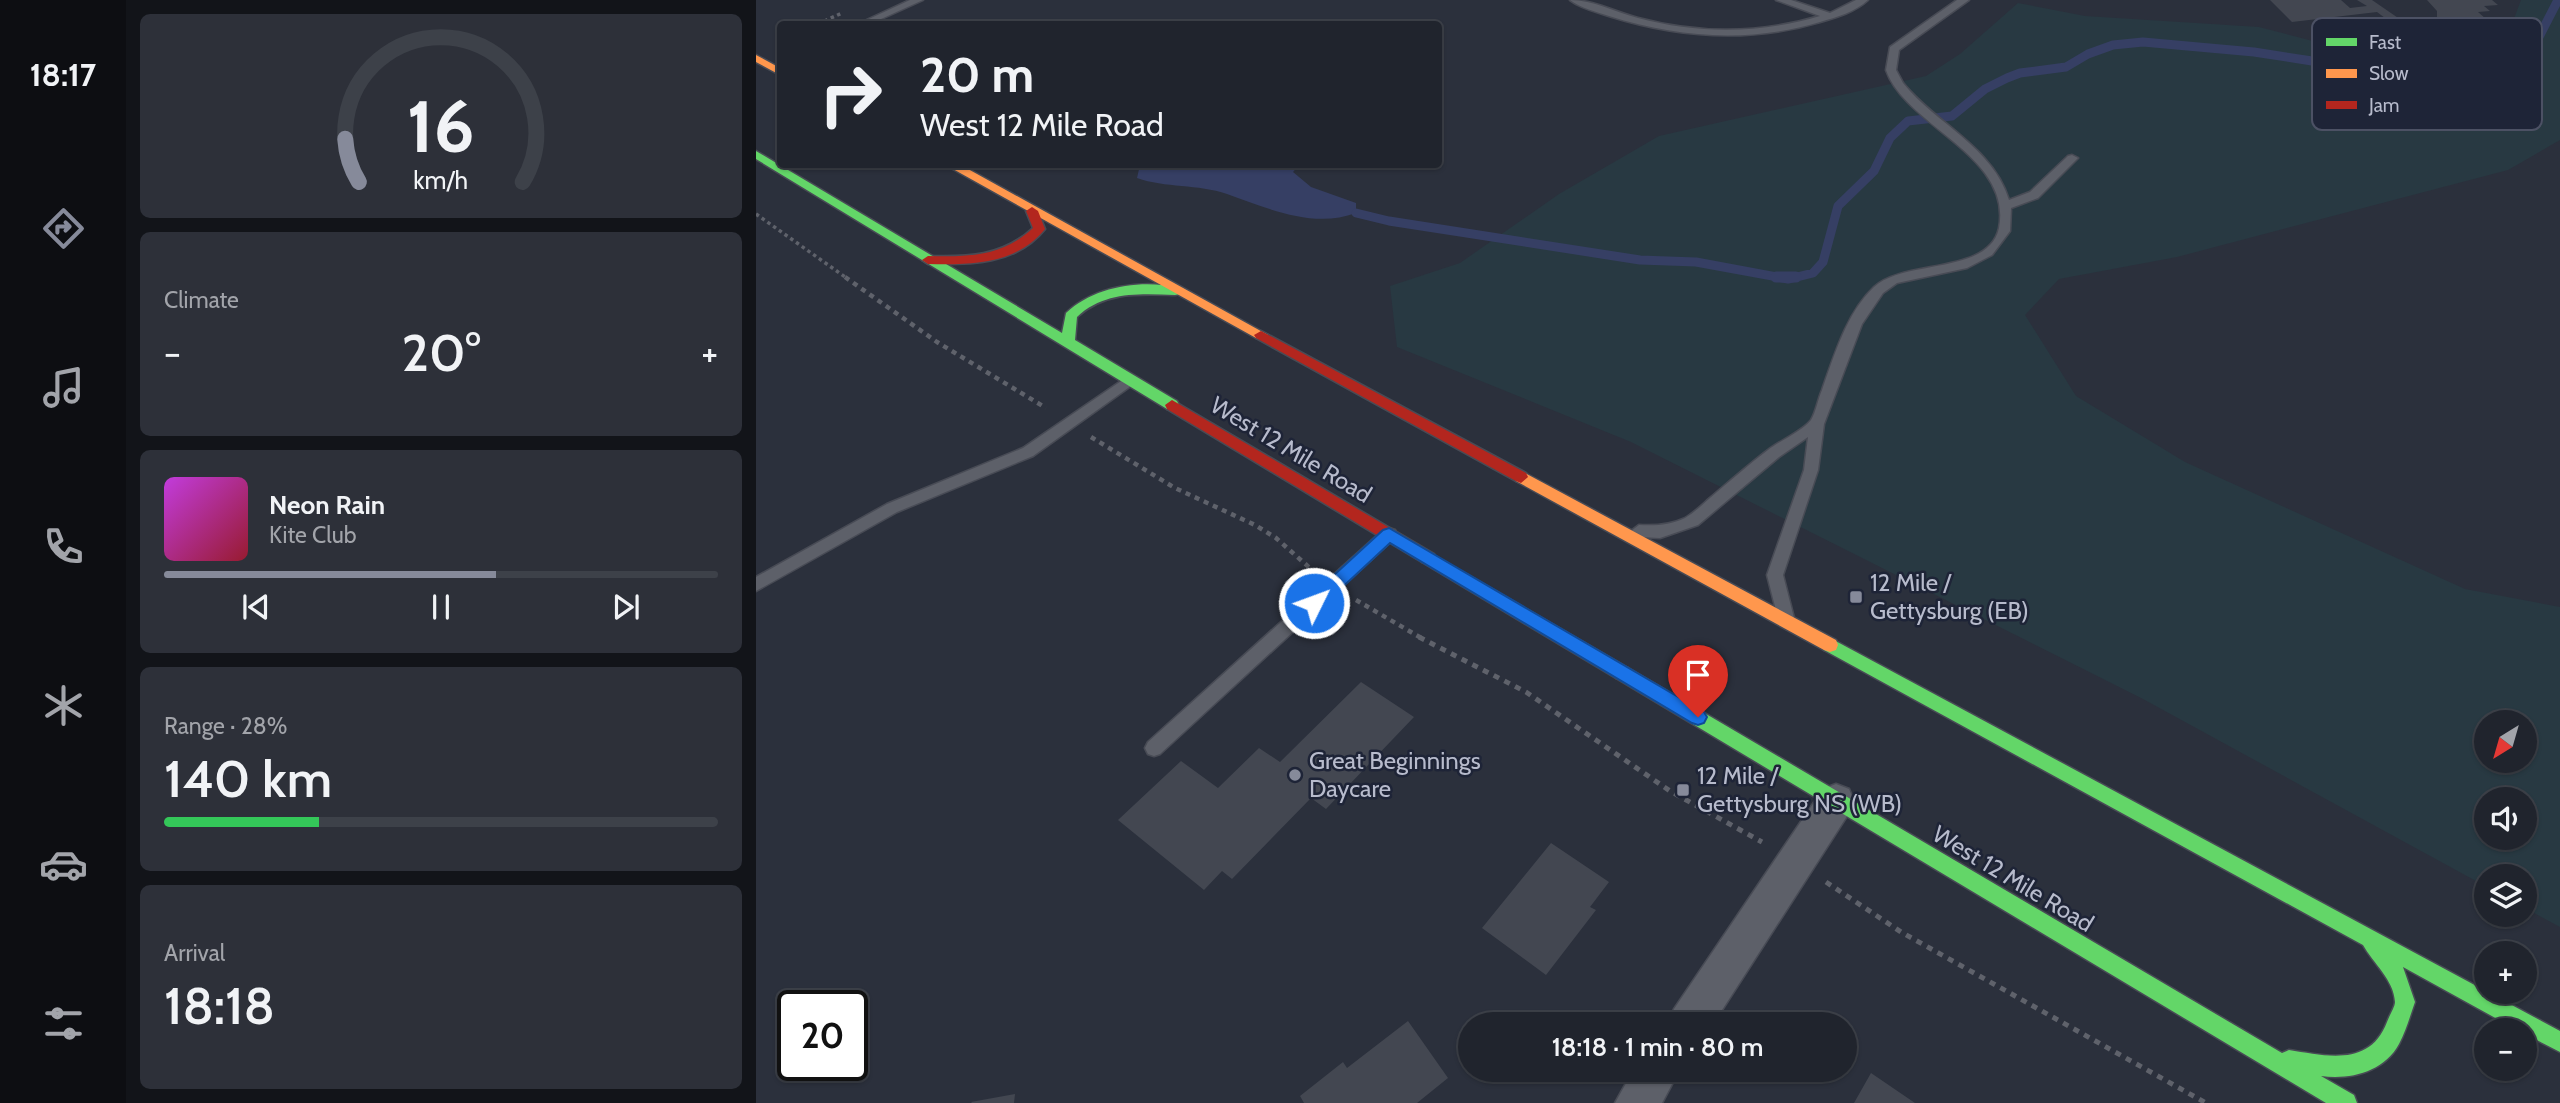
<!DOCTYPE html>
<html lang="en">
<head>
<meta charset="utf-8">
<style>
	body { margin:0; font-family:Cabin,sans-serif; background:#2d3039; color:#f1f3f6; height:100vh; display:flex; flex-direction:column; font-size:26px; white-space:nowrap }
	* { box-sizing:border-box; margin:0 }
	p { font-size:23px; color:#a2a4aa }
	.icon { flex:none; width:38px; height:38px; fill:none; stroke:currentColor; stroke-width:2; stroke-linecap:round; stroke-linejoin:round }
	.map { position:relative; flex:1; overflow:hidden }
	.drawer { display:flex; flex-direction:column; gap:14px; padding:14px; background:#121419; width:630px }
	.drawer>* { flex:none }
	.guide { position:absolute; left:21px; top:21px; width:665px; height:147px; border-radius:7px; box-shadow:0 2px 5px #0004,0 0 0 2px #3d4149; background:#20242d; color:#f1f3f6; overflow:hidden }
	.needle { width:46px; rotate:217deg }
	.fabs { position:absolute; left:1718px; top:710px; display:grid; gap:14px }
	.fabs a { display:grid; place-items:center; width:63px; height:63px; border-radius:50%; background:#20242d; box-shadow:0 2px 5px #0004,0 0 0 2px #3d4149; font-size:35px }
	.speed { position:absolute; left:21px; top:990px; display:flex; gap:14px; font-size:35px; font-weight:700; text-align:center }
	.speed>* { display:grid; place-content:center; width:91px; height:91px; border-radius:50%; background:#20242d; box-shadow:0 2px 5px #0004,0 0 0 2px #3d4149; line-height:1 }
	.speed .limit { border:4px solid #111; border-radius:10px; background:#fff; color:#111 }
	.pin { position:absolute; display:grid; place-items:center; width:60px; height:60px; color:#fff; margin:-72px -30px; border-radius:50% 50% 50% 0; rotate:-45deg; box-shadow:0 0 7px #0007 }
	.pin .icon { rotate:45deg }
	.me { position:absolute; width:77px; margin:-38px; rotate:48deg; stroke-linejoin:round; filter:drop-shadow(0 0 5px #0008) }
	.turn { display:flex; align-items:center; gap:24px; height:147px; padding:0 28px; font-size:32px }
	.turn .icon { width:91px; height:91px; stroke-width:2.5 }
	.turn b { display:block; font-size:49px; line-height:60px }
	.big { font-size:52px; font-weight:600; line-height:1.1 }
	.drawer .card { flex:1; display:flex; flex-direction:column; justify-content:center; gap:10px; min-width:0; padding:0 24px; border-radius:10px; background:#2d3039 }
	.drawer .dial { align-items:center; gap:0 }
	.dial svg { height:182px; overflow:visible; fill:none; stroke:#3d4149; stroke-width:7; stroke-linecap:round; text-anchor:middle }
	.dial text { fill:#f1f3f6; stroke:none }
	.song { display:flex; align-items:center; gap:21px }
	.cover { width:84px; height:84px; border-radius:10px; background:linear-gradient(135deg,hsl(290 70% 55%),hsl(350 70% 35%)) }
	.played { height:7px; border-radius:4px; background:linear-gradient(90deg,#868a9a 60%,#3d4149 60%) }
	.keys { display:flex; justify-content:space-around; direction:ltr }
	.heat { display:flex; justify-content:space-between; align-items:center; font-size:38px; direction:ltr }
	.charge { height:10px; border-radius:5px; background:linear-gradient(90deg,#34c759 28%,#3d4149 0) }
	.trip { position:absolute; left:702px; top:1012px; width:399px; height:70px; border-radius:35px; background:#20242d; box-shadow:0 2px 5px #0004,0 0 0 2px #3d4149; font-weight:600; line-height:70px; text-align:center }
	main { display:flex; flex:1; min-height:0 }
	.tab-bar { display:flex; flex-direction:column; width:126px; justify-content:space-around; align-items:center; background:#0d0e12; color:#a2a4aa }
	.tab-bar .icon { width:49px; height:49px }
	.tab-bar .current { color:#868a9a }
	.tab-bar b { font-size:32px; color:#f1f3f6 }
	.map>svg:first-child { display:block }
	.green { fill:#283942; fill-rule:evenodd }
	.water { fill:#363f64 }
	.lines { fill:none; stroke-linecap:round; stroke-linejoin:round }
	.stream-far1 { stroke:#363f64; stroke-width:9 }
	.stream { stroke:#363f64; stroke-width:11 }
	.building { fill:#434751 }
	.lane-casing { stroke:#484b55; stroke-width:3 }
	.street-casing { stroke:#484b55; stroke-width:3 }
	.fast-casing { stroke:#484b55; stroke-width:3 }
	.slow-casing { stroke:#484b55; stroke-width:3 }
	.jam-casing { stroke:#484b55; stroke-width:3 }
	.path-far2 { stroke:#5f626b; stroke-width:3.5; stroke-dasharray:3.5 3.5; stroke-linecap:butt }
	.path-far1 { stroke:#5f626b; stroke-width:4.5; stroke-dasharray:5 5; stroke-linecap:butt }
	.path { stroke:#5f626b; stroke-width:5; stroke-dasharray:6 6; stroke-linecap:butt }
	.lane { fill:#5d6069; fill-rule:evenodd }
	.street { fill:#5d6069; fill-rule:evenodd }
	.fast { fill:#63d668; fill-rule:evenodd }
	.slow { fill:#ff974d; fill-rule:evenodd }
	.jam { fill:#b3261e; fill-rule:evenodd }
	.route { fill:#1a73e8; stroke:#114b97; stroke-width:2 }
	.poi-dot { fill:#868a9a; stroke:#1e2437; stroke-width:2.5 }
	.labels { text-anchor:middle; stroke-width:5; stroke-linejoin:round; paint-order:stroke }
	.street-label { font-size:24px; fill:#b7bbcc; stroke:#1e2437 }
	.poi-label { font-size:24px; fill:#b7bbcc; stroke:#1e2437; text-anchor:start }
	.key { fill:#1e2437; stroke:#4c5164; stroke-width:2 }
	.key-label { font-size:19px; fill:#b7bbcc }
</style>
</head>
<body>
<main>
<nav class="tab-bar">
<b>18:17</b>
<svg class="icon current" aria-label="directions" viewBox="0 0 24 24"><path d="M12 3l9 9-9 9-9-9zM9 14v-3h6M13 9l2 2-2 2"/></svg>
<svg class="icon" aria-label="music" viewBox="0 0 24 24"><path d="M9 18V5l10-2v13"/><circle cx="6" cy="18" r="3"/><circle cx="16" cy="16" r="3"/></svg>
<svg class="icon" aria-label="phone" viewBox="0 0 24 24"><path d="M5 4h4l2 5-3 2q2 4 5 5l2-3 5 2v4C11 20 4 13 5 4z"/></svg>
<svg class="icon" aria-label="climate" viewBox="0 0 24 24"><path d="M12 3v18M4 7l16 10M4 17L20 7"/></svg>
<svg class="icon" aria-label="car" viewBox="0 0 24 24"><path d="M5 17H2v-5l4-1 3-4h7l3 4 3 1v5h-3M9 17h6M6 11h13"/><circle cx="7" cy="17" r="2"/><circle cx="17" cy="17" r="2"/></svg>
<svg class="icon" aria-label="filters" viewBox="0 0 24 24"><path d="M4 7h16M4 17h16"/><circle cx="9" cy="7" r="2"/><circle cx="15" cy="17" r="2"/></svg>
</nav>
<section class="drawer">
<div class="card dial"><svg viewBox="0 0 100 80">
<path d="M14 69A42 42 0 1 1 86 69"/>
<path d="M14 69A42 42 0 0 1 8 50" stroke="#868a9a"/>
<text x="50" y="56" font-size="32" font-weight="700">16</text>
<text x="50" y="72" font-size="11">km/h</text>
</svg></div>
<div class="card"><p>Climate</p>
<div class="heat"><a>−</a><b class="big">20°</b><a>+</a></div>
</div>
<div class="card">
<div class="song"><i class="cover"></i><div><b>Neon Rain</b><p>Kite Club</p></div></div>
<div class="played"></div>
<div class="keys"><svg class="icon" aria-label="previous" viewBox="0 0 24 24"><path d="M18 5L8 12l10 7zM5 5v14"/></svg><svg class="icon" aria-label="pause" viewBox="0 0 24 24"><path d="M8 5v14M16 5v14"/></svg><svg class="icon" aria-label="next" viewBox="0 0 24 24"><path d="M6 5l10 7-10 7zM19 5v14"/></svg></div>
</div>
<div class="card"><p>Range · 28%</p><b class="big">140 km</b><div class="charge"></div></div>
<div class="card"><p>Arrival</p><b class="big">18:18</b></div>
</section>
<div class="map">
<svg width="1804" height="1103" viewBox="0 0 1804 1103">
	<rect width="100%" height="100%" fill="#2b303c"/>
	<path class="green" d="M1765 0H1804V140L1752 170 1421 257 1303 279 1269 315 1320 396 1429 462 1709 589 1804 607V927L1769 908V877H1731V887L1387 699 875 442 641 347 634 286 704 263 803 194 903 136 1170 76 1204 54 1262 3 1329 16 1503 27 1652 66 1742 61ZM1731 723H1769V761H1731ZM1731 800H1769V838H1731Z"/>
	<path class="water" d="M384 165H543L537 172 555 187 600 203V213C557 229 511 208 471 194 442 184 409 188 381 178Z"/>
	<g class="lines">
		<path class="stream-far1" d="M600 213 633 221 884 260 940 262 1032 279
			M1033 279 1057 273 1067 262 1082 206 1118 171 1134 138 1152 121 1196 116 1229 89 1251 78 1264 73 1310 67 1332 54 1357 45 1387 42 1498 52 1556 61 1590 55 1603 57 1639 72 1750 77 1771 60 1802 0"/>
		<path class="stream" d="M1020 277H1040"/>
	</g>
	<path class="building" d="M1514 0H1585L1594 8 1611 6 1601 0H1616L1648 22 1658 25 1674 24 1681 17V11L1671 0H1736L1742 5 1728 6 1734 11 1722 12 1730 19 1718 20 1735 35H1728L1732 38 1717 40 1725 46 1713 47 1717 51 1673 55 1653 37 1663 46 1665 52 1655 50 1639 38H1634L1649 52 1618 55 1603 41 1581 43 1562 25 1611 21 1623 32 1634 31 1629 18 1621 12 1536 22Z
		M605 682 658 717 570 809 555 798 476 879 466 871 448 890 362 820 425 761 462 788 503 748 524 762Z
		M795 843 853 882 834 907 840 910 790 975 726 928Z
		M652 1021 692 1078 661 1103H548L544 1096 587 1062 591 1068Z
		M1115 1073 1159 1103H1098Z
		M259 1094 258 1103H216L215 1102Z"/>
	<g class="lines">
		<g class="lane-casing">
			<path id="lane" d="M154 0H167L114 24H102Z
				M814 0C837 0 859 12 882 18 942 34 1003 34 1064 16L1020 0H1035L1074 13 1100 0H1112C1099 12 1081 17 1064 22 993 43 923 38 853 16 841 12 824 8 814 0Z
				M1201 0H1213L1143 50 1140 70 1147 83C1180 124 1237 147 1253 200L1274 192 1312 156 1316 155 1322 158 1282 198 1255 208 1254 231 1236 255 1211 268 1141 283 1127 293 1106 324 1068 424 1062 470 1027 575 1038 618 1036 623H1024L1022 618 1011 575 1048 470 1052 437 1023 457 942 525 904 538 883 537 875 531 883 525C900 526 914 525 929 518 938 513 947 504 954 498 973 482 992 465 1012 450 1022 442 1048 430 1055 420 1060 412 1062 399 1066 390 1078 356 1091 312 1118 287 1148 259 1233 275 1243 228 1257 155 1150 127 1130 70L1134 47Z
				M374 375 379 377 381 380 379 383 277 456 141 512 0 591V577L131 504 267 448Z
				M633 528 639 530 641 534 639 538 404 754 398 756 392 754 389 748 392 742 627 530Z"/>
		</g>
		<g class="street-casing">
			<path id="street" d="M1080 784 1093 789 1098 801 1093 813 957 1024H912L918 1009 1067 789Z
				M878 1069H924L906 1103H859Z"/>
		</g>
		<g class="fast-casing">
			<path id="fast" d="M0 151 306 333 310 313C339 286 386 279 424 288V294L419 295C383 294 349 291 321 317L319 340 421 401 423 405 421 409H411L0 159Z
				M1074 638 1804 1031V1052L1769 1034V1031H1763L1647 967 1659 1002C1654 1016 1650 1031 1643 1044 1628 1072 1594 1080 1565 1076L1598 1095 1601 1103H1570L860 678 857 673 860 668 866 666 872 668 1526 1053 1533 1050C1571 1056 1614 1067 1631 1022 1633 1016 1639 1007 1639 1002 1638 980 1617 963 1607 945L1068 650 1066 645 1068 640Z"/>
		</g>
		<g class="slow-casing">
			<path id="slow" d="M0 55 24 68V75L0 62Z
				M188 164H203L512 335 505 339 500 338Z
				M765 471 1080 640 1082 645 1080 650 1074 652 1068 650 760 481 758 477 760 473Z
				M672 552 872 668 875 673 872 678 866 680 860 678 666 562 664 558 666 554Z"/>
		</g>
		<g class="jam-casing">
			<path id="jam" d="M276 207 282 211 289 229C260 265 214 265 172 264L166 260 172 256C211 257 246 257 277 228L270 211Z
				M505 331 770 473 772 477 765 483 760 481 500 338 498 335Z
				M416 400 678 554 680 558 678 562H666L411 409 409 405Z"/>
		</g>
		<path class="path-far2" d="M62 24 86 13
			M0 214 92 279"/>
		<path class="path-far1" d="M89 277 181 342 290 408
			M335 437 419 488 499 525 520 538 555 569
			M600 600 667 639"/>
		<path class="path" d="M663 637 770 692 914 791 1006 842
			M1070 882 1145 932 1450 1103"/>
		<use href="#lane" class="lane"/>
		<use href="#street" class="street"/>
		<use href="#fast" class="fast"/>
		<use href="#slow" class="slow"/>
		<use href="#jam" class="jam"/>
	</g>
	<path class="route" d="M633 528 948 712 951 717 948 723 942 725 936 723 634 543 564 608H553L550 603 553 598 627 530Z"/>
	<g class="poi-dot">
		<rect x="1093" y="590" width="14" height="14" rx="3.5"/>
		<circle cx="539" cy="775" r="7"/>
		<rect x="920" y="783" width="14" height="14" rx="3.5"/>
	</g>
	<g class="labels">
		<g class="street-label">
			<text transform="translate(535 450) rotate(31)" y="8">West 12 Mile Road</text>
			<text transform="translate(1257 879) rotate(31)" y="8">West 12 Mile Road</text>
		</g>
		<g class="poi-label">
			<text x="1114" y="591">12 Mile /<tspan x="1114" dy="28">Gettysburg (EB)</tspan></text>
			<text x="553" y="769">Great Beginnings<tspan x="553" dy="28">Daycare</tspan></text>
			<text x="941" y="784">12 Mile /<tspan x="941" dy="28">Gettysburg NS (WB)</tspan></text>
		</g>
	</g>
	<rect x="1556" y="18" width="230" height="112" rx="10" class="key"/>
	<rect x="1570" y="38" width="31" height="8" fill="#63d668"/>
	<rect x="1570" y="69" width="31" height="9" fill="#ff974d"/>
	<rect x="1570" y="101" width="31" height="8" fill="#b3261e"/>
	<g class="key-label">
		<text x="1613" y="49">Fast</text>
		<text x="1613" y="80">Slow</text>
		<text x="1613" y="112">Jam</text>
	</g>
</svg>
<div class="fabs">
<a><svg class="needle" viewBox="-14 -14 28 28"><path d="M0-13l5 13h-10z" fill="#e53935"/><path d="M0 13l5-13h-10z" fill="#a2a4aa"/></svg></a>
<a><svg class="icon" aria-label="sound" viewBox="0 0 24 24"><path d="M4 9h4l5-4v14l-5-4H4zM17 9q2 3 0 6"/></svg></a>
<a><svg class="icon" aria-label="layers" viewBox="0 0 24 24"><path d="M12 4l9 5-9 5-9-5zM3 14l9 5 9-5"/></svg></a>
<a>+</a>
<a>−</a>
</div>
<div class="speed"><div class="limit">20</div></div>
<div class="pin" style="left:942px;top:717px;background:#d93025"><svg class="icon" aria-label="arrive" viewBox="0 0 24 24"><path d="M6 21V4h12l-3 4 3 4H6"/></svg></div>
<svg class="me" style="left:558px;top:603px" viewBox="-20 -20 40 40"><circle r="17" fill="#1a73e8" stroke="#fff" stroke-width="3"/><path d="M0-11L8 9 0 5-8 9z" fill="#fff"/></svg>
<div class="trip">18:18 · 1 min · 80 m</div>
<div class="guide">
<div class="turn"><svg class="icon" aria-label="right" viewBox="0 0 24 24"><path d="M7 20v-9h11M14 6l5 5-5 5"/></svg><div><b>20 m</b>West 12 Mile Road</div></div>
</div>
</div>
</main>
</body>
</html>
